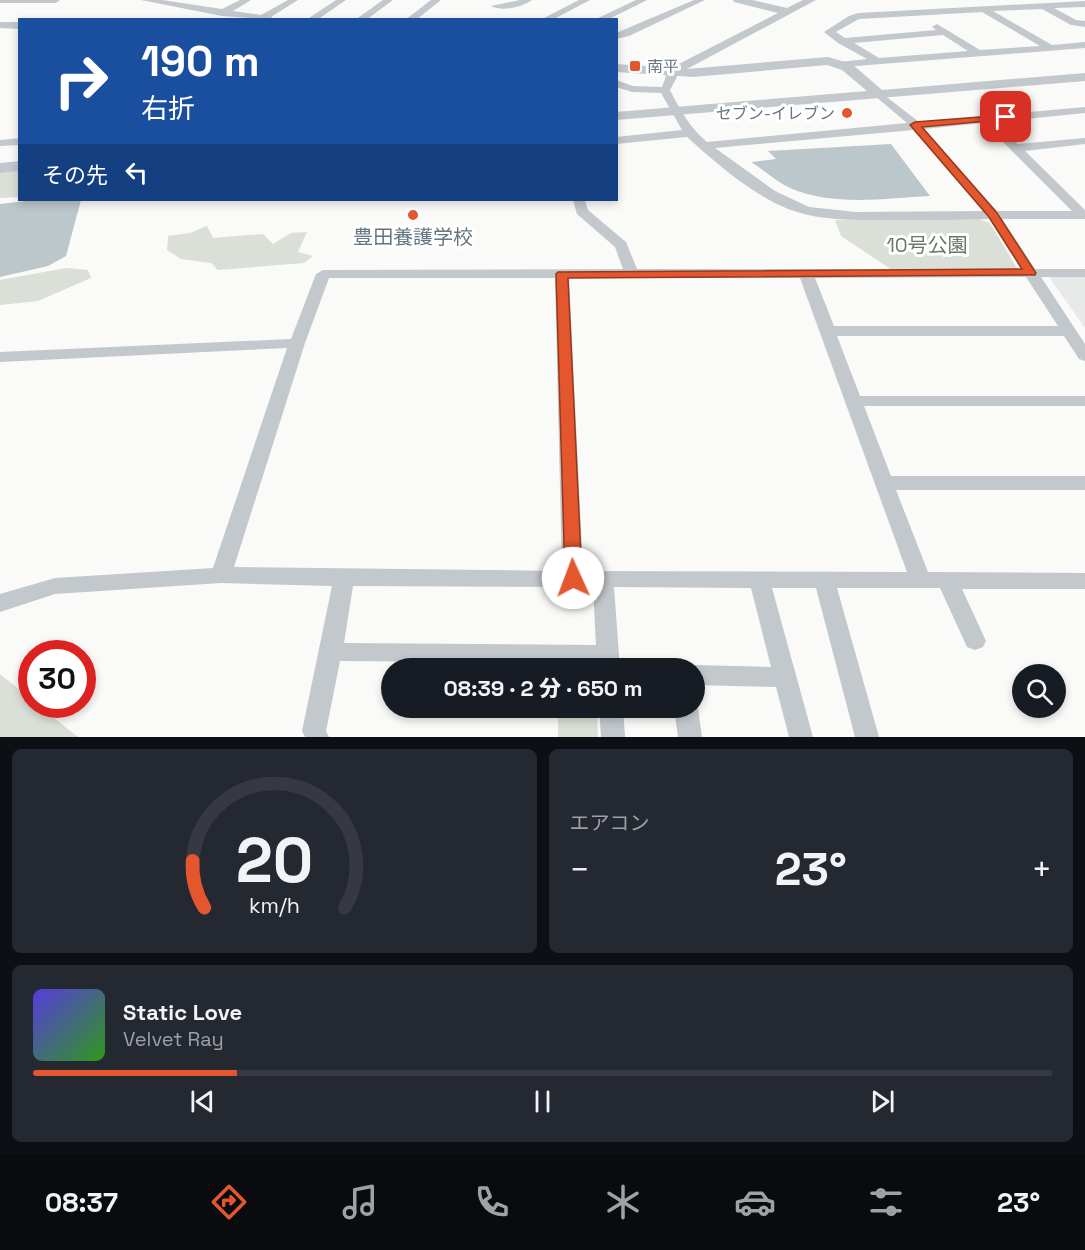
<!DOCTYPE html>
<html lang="ja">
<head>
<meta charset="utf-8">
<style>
	body { margin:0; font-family:"Space Grotesk","Noto Sans JP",sans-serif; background:#242831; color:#f1f3f6; height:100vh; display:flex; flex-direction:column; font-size:22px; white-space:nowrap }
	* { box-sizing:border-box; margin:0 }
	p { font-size:20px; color:#9ea1a6 }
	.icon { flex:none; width:33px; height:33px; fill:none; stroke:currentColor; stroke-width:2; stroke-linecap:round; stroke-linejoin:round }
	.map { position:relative; height:737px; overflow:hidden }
	.sheet { display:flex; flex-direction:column; gap:12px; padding:12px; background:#0d0f14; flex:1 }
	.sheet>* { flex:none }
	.guide { position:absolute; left:18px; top:18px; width:600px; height:183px; border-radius:0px; box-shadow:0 3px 9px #0003; background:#1a4fa0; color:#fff; overflow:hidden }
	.controls { position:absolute; left:1012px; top:664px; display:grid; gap:12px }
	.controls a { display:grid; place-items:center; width:54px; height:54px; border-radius:50%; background:#171b24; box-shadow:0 3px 9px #0003; font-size:30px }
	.speed { position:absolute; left:18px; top:640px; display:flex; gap:12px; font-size:30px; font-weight:700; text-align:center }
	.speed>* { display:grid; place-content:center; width:78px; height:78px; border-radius:50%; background:#171b24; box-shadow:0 3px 9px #0003; line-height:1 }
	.speed .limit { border:9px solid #d22; background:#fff; color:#111 }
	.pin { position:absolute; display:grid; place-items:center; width:51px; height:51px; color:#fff; margin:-26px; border-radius:12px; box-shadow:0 3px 9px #0006 }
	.me { position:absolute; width:66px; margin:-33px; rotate:358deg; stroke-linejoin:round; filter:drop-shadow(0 0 4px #0008) }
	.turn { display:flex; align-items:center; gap:21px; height:126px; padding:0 24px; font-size:27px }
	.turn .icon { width:78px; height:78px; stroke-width:2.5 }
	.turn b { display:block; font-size:42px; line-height:51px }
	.then { display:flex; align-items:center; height:57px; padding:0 24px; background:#0003; gap:12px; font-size:22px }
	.big { font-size:45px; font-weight:800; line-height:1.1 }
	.sheet .card { flex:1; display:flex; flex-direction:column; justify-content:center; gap:9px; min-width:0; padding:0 21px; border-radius:9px; background:#242831 }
	.sheet .dial { align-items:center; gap:0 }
	.dial svg { height:156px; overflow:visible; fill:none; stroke:#363941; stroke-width:7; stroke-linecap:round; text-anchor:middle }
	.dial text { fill:#f1f3f6; stroke:none }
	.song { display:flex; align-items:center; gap:18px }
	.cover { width:72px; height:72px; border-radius:9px; background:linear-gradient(135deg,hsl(250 70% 55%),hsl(110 70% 35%)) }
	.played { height:6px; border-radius:3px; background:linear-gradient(90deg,#e4572e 20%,#363941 20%) }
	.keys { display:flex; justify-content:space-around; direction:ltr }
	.heat { display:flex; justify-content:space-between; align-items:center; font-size:33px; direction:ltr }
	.sheet .tiles { flex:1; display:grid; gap:12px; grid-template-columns:1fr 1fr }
	.card:last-child { grid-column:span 2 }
	.trip { position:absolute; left:381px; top:658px; width:324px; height:60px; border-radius:30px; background:#171b24; box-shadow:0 3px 9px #0003; font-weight:800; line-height:60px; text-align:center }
	.dock { display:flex; height:96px; justify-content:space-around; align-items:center; background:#090b0e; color:#9ea1a6 }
	.dock .icon { width:42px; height:42px }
	.dock .selected { color:#e4572e }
	.dock b { font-size:27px; color:#f1f3f6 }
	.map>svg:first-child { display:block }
	.built { fill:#e8e9e9 }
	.green { fill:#dadfd7 }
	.water { fill:#bbc7cb }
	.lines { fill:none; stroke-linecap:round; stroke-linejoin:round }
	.minor { fill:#c3c8cc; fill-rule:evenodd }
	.tertiary { fill:#c3c8cc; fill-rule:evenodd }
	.route { fill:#e4572e; stroke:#94391e; stroke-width:1.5 }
	.poi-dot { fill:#e4572e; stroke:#fff; stroke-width:2 }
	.labels { text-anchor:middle; stroke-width:6; stroke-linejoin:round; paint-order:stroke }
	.far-poi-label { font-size:16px; fill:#657683; stroke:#fff; text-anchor:start }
	.poi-label { font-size:20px; fill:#657683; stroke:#fff }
	.park-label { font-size:20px; fill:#687a64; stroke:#fff }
</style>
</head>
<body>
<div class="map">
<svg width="1085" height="737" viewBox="0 0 1085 737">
	<rect width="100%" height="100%" fill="#fafaf8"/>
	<path class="built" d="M1049 277H1085V328Z"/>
	<path class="green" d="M19 171V197L0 198V173Z
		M979 219 990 223 1018 270H892L841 236 835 220Z
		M207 226 213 238 263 234 273 244 291 233 307 232 298 252 313 256 304 263 218 270 211 263 181 259 167 250 168 236 190 233Z
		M66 268 88 270 91 278 38 301 0 305V280Z
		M0 674 31 699 32 705H38L78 737H0Z
		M558 708H597L598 737H558Z"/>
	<path class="water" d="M891 144 930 196C885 198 834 207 790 188 777 182 764 170 751 162L776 159 768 151Z
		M34 200H81L66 256 48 266 0 277V204Z"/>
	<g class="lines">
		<path class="minor" d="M0 0H60L56 3H0Z
			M141 0H162L222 9 240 0H251L233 11 261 15 288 0H298L271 17 277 20 222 16Z
			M336 0H346L317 20H306Z
			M383 0H393L366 20H355Z
			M431 0H441L416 20H405Z
			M520 0H532C522 7 502 12 491 6Z
			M579 0H590L552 20H540Z
			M636 0H647L607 20H594Z
			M694 0H705L629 36 616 39V33Z
			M1085 1V7L1054 8 1076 20 1085 21V27L1071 25 1042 9 993 11 1052 45 1085 42V48L843 67 838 64 839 62 867 59 838 43 824 32 849 16 858 13ZM982 12 1040 46 980 50 937 24 932 27 936 30 845 38 836 32 859 19ZM943 35 968 51 879 58 854 43Z
			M668 70 677 72V77L670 90C680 110 690 128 707 142L907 123 875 96V92L879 91 919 122 1085 107V113L995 122 1018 144 1085 138V144L1025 151 1085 210V219H1002L1035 269H1085V277H1041L1085 344V361L1079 359 1064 336H837L860 396H1085V406H864L891 476H1085V490H896L928 572 1085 573V589H962L986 641 983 647 975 650 967 647 940 588H837L879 737H855L816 588H772L813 737H789L776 687 694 685V669H685L694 665 771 667 751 588 614 587 620 669H598L597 663 340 661 326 731 329 737H305L302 731 332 586 221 583 55 594 0 612V594L55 578 213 568 287 348 0 362V352L291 339 316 274 323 270 623 269 615 247 577 214 573 200H585L588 210 626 242 637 269H1021L989 219C959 220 928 220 897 220 861 220 822 222 788 209 751 194 716 163 687 137L616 144V137L682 130 661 93 632 92 616 87V80L633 86 662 87ZM984 123 1072 211H997L924 129ZM913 130 983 211 856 212 809 207 775 191 715 148ZM1026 277 1058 326H834L815 278ZM329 278H555L562 571 234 567 305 343ZM569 278H800L907 572 583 571ZM353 586 593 587 596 645 344 643Z
			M20 138V145L0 146V140Z
			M694 701 698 708 702 737H678L674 708H694Z
			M599 708H623L625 737H601Z"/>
		<path class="tertiary" d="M733 0H752L787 8 803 0H816L687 69 828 57 852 64 882 90 1085 73V81L616 120V112L867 91 842 70 827 65 693 77 616 72V64L671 68 778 13 734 2Z
			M0 22H20V29L0 28Z
			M20 161V171L0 173V163Z"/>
	</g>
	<path class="route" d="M1006 115H1009V119L922 127 997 213 1036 273 1035 275 568 278 582 578 580 582 573 584 567 582 565 578 556 274 558 272 1022 269 989 217 910 125 915 122Z"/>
	<g class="poi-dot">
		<rect x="629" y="60" width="12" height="12" rx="3"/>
		<circle cx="847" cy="113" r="6"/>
		<circle cx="413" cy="215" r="6"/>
	</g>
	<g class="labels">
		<g class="far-poi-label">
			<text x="647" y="72">南平</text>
			<text x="835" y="119" text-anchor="end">セブン-イレブン</text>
		</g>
		<g class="poi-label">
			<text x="413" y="244">豊田養護学校</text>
		</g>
		<g class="park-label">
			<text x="927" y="252">10号公園</text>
		</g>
	</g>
</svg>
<div class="controls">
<a><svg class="icon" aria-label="search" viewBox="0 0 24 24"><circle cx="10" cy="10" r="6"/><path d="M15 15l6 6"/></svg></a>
</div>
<div class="speed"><div class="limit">30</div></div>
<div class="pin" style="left:1006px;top:117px;background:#d93025"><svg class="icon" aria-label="arrive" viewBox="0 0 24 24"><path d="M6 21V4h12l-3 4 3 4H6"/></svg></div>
<svg class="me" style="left:573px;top:578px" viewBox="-20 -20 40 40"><circle r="19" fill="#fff"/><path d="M0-13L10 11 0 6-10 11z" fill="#e4572e"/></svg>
<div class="trip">08:39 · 2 分 · 650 m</div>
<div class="guide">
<div class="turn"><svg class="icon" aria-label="right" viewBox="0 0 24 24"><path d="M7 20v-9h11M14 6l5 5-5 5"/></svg><div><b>190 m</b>右折</div></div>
<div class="then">その先<svg class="icon" aria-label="left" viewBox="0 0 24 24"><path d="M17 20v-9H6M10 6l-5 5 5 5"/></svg></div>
</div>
</div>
<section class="sheet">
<div class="tiles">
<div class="card dial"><svg viewBox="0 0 100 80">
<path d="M14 69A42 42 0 1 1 86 69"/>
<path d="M14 69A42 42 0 0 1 8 45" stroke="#e4572e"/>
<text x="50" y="56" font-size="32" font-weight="700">20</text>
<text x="50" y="72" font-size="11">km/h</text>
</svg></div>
<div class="card"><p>エアコン</p>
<div class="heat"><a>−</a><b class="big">23°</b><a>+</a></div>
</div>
<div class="card">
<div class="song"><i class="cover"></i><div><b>Static Love</b><p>Velvet Ray</p></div></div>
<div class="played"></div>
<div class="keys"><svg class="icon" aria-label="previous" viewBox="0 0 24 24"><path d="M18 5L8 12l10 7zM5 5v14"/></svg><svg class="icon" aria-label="pause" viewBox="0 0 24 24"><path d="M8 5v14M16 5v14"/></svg><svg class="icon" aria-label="next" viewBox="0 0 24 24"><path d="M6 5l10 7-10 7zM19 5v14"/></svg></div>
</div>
</div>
</section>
<nav class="dock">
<b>08:37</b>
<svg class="icon selected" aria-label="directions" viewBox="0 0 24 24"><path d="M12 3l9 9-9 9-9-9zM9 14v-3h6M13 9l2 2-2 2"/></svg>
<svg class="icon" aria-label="music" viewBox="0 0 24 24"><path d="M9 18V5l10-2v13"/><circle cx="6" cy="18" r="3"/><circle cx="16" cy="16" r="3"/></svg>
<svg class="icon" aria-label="phone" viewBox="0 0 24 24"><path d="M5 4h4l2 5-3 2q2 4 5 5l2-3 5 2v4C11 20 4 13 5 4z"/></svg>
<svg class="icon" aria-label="climate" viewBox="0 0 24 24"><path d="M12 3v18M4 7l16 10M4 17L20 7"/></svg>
<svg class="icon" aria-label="car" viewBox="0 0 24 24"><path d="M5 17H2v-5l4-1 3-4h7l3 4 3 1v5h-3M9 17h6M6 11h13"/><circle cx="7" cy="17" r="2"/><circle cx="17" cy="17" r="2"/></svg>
<svg class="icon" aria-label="filters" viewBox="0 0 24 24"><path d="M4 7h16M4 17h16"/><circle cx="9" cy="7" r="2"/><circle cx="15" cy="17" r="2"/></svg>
<b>23°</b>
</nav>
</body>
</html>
